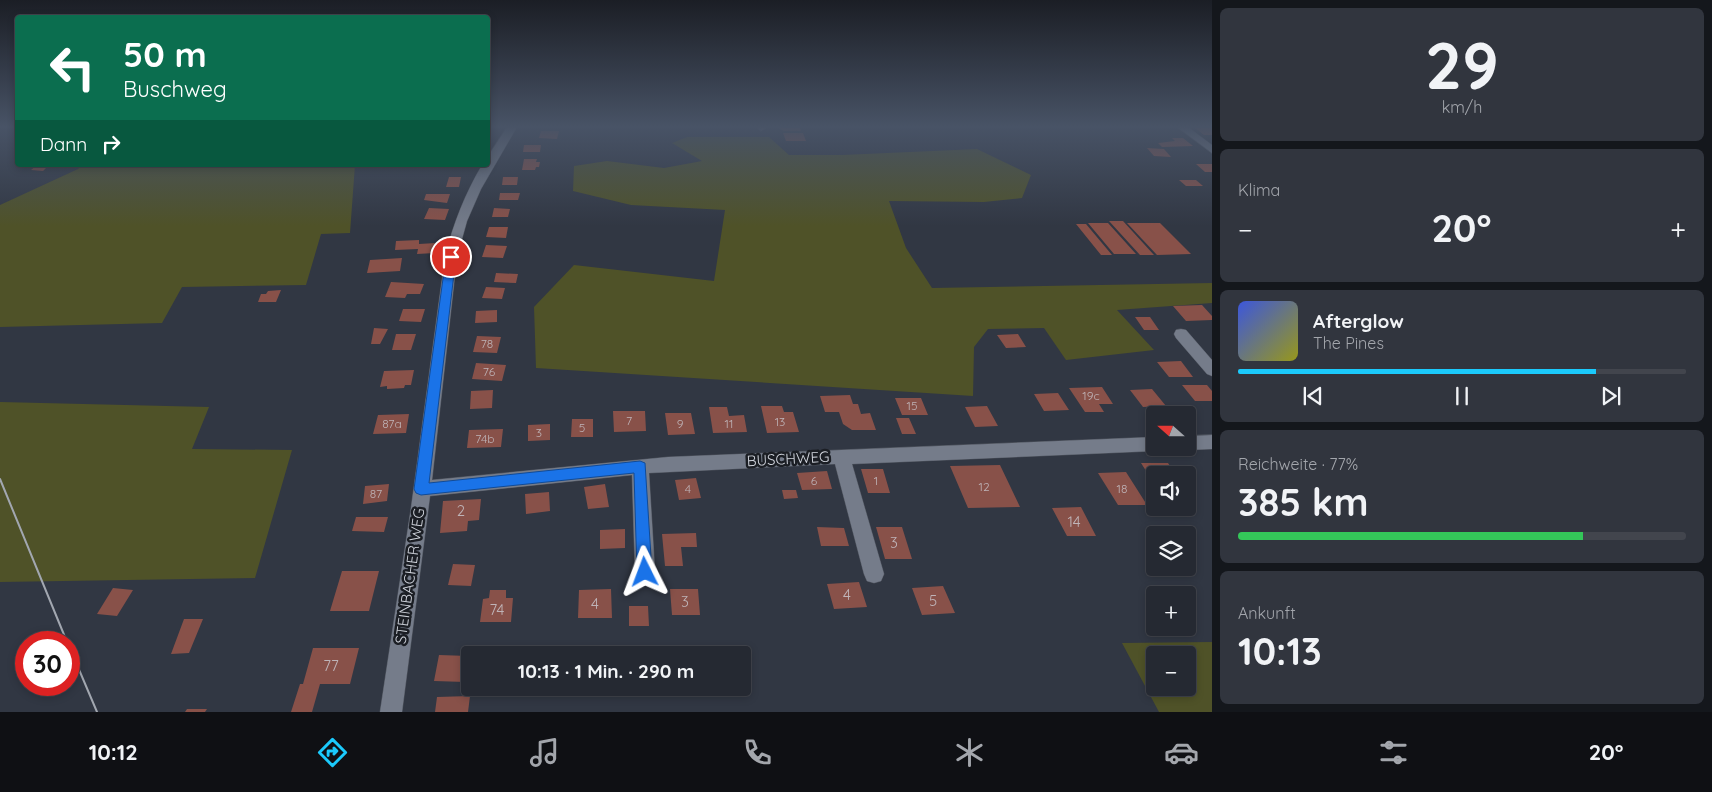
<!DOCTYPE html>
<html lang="de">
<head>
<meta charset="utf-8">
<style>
	body { margin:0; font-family:Quicksand,sans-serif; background:#31353e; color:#f1f3f6; height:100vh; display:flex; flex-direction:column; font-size:19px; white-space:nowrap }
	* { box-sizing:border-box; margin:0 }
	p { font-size:16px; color:#a3a6ac }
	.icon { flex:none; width:28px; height:28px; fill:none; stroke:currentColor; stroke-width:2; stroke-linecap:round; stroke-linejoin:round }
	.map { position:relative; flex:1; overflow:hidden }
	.sheet { display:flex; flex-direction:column; gap:8px; padding:8px; background:#14171c; width:500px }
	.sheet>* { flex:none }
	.banner { position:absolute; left:15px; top:15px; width:475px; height:152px; border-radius:5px; box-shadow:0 2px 8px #0003,0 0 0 1px #42454d; background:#0b6e4f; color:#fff; overflow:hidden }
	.needle { width:32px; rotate:291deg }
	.tools { position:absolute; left:1146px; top:406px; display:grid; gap:10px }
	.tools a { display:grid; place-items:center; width:50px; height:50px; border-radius:5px; background:#252932; box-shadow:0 2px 8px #0003,0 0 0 1px #42454d; font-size:25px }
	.speed { position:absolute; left:15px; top:631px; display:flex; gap:10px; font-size:25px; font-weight:700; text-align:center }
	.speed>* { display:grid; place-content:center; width:65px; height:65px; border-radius:50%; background:#252932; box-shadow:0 2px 8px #0003,0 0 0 1px #42454d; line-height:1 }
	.speed .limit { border:8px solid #d22; background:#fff; color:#111 }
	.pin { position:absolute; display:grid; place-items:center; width:42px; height:42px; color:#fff; margin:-21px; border:2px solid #fff; border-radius:50%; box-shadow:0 1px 5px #0007 }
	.me { position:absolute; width:55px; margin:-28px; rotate:357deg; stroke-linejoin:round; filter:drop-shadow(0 0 4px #0008) }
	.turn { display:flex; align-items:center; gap:18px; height:105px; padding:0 25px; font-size:22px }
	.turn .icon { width:65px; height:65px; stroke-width:2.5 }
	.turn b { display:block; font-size:35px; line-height:42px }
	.then { display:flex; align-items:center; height:48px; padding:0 25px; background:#0003; gap:10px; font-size:19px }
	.big { font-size:38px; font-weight:700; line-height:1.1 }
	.sheet .card { flex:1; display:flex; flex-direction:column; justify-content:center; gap:8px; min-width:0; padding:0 18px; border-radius:8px; background:#31353e }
	.sheet .dial { align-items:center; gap:0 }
	.dial b { font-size:65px; line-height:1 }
	.song { display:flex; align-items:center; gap:15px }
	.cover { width:60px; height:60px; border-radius:8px; background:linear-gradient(135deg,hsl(230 70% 55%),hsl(60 70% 35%)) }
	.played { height:5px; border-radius:2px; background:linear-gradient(90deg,#1bcafc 80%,#42454d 80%) }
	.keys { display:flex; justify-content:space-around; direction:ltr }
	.heat { display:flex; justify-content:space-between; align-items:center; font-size:28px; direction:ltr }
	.charge { height:8px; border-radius:4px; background:linear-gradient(90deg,#34c759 77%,#42454d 0) }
	.trip { position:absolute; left:461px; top:646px; width:290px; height:50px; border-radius:5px; background:#252932; box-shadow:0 2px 8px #0003,0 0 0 1px #42454d; font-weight:700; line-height:50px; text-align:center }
	.tab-bar { display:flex; height:80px; justify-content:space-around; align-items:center; background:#0f1014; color:#a3a6ac }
	.tab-bar .icon { width:35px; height:35px }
	.tab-bar .selected { color:#1bcafc }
	.tab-bar b { font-size:22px; color:#f1f3f6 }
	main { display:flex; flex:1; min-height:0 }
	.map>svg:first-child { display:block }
	.green { fill:#4f5228; fill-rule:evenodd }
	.building { fill:#885149 }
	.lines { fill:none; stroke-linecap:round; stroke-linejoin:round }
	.minor-casing { stroke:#50555f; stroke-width:1 }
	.minor { fill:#757c8a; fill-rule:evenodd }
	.tram { stroke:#a2a7b0; stroke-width:2 }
	.route { fill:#1a73e8; stroke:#114b97 }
	.labels { text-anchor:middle; stroke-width:5; stroke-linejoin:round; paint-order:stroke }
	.number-label { font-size:12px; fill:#bfb4b8 }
	.street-label { font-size:15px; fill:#d1d5dd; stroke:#1b1e24 }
	.near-number-label { font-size:15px; fill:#bfb4b8 }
</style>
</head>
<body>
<main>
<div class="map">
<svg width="1212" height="712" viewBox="0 0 1212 712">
	<rect width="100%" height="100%" fill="#313743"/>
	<path class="green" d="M687 137H769L789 155H842L977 149 1031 175 1022 198 984 202 889 201 906 248 932 288 1212 283V303L1117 310 1154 350 1066 360 1044 328 988 329 974 347 973 396 536 368 534 307 574 265 714 281 725 210 631 205 573 191 574 166 607 161 664 168 702 161 672 143Z
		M82 165H355L350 233 321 234 306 285 182 287 162 323 0 327V205L78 169Z
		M0 402 209 407 192 449 292 450 255 578 0 582Z
		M1212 642V712H1159L1122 643ZM1155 655H1188V688H1155Z"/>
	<path class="building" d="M776 127 800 128 801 131H784Z
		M1195 128H1212V135H1204Z
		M541 131H559L557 139 539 138Z
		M783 133H803L806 141H786Z
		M1172 138H1183L1193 146 1162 147 1158 143 1175 141Z
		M524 145H541L540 152H523Z
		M1147 148 1164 149 1171 157 1154 156Z
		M524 159H537L536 162H540L539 167H536L535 170H522Z
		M1196 164H1212V172H1205Z
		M37 165H49L43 171 31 170Z
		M449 177H461L459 187H446Z
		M503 177H518L517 185H502Z
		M1179 180H1196L1203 186H1186Z
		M500 193H520L518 200H499Z
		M426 194H450L447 203 424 200Z
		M429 208 449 209 445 220 424 219Z
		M494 208 510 209 508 217H492Z
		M1109 221H1123L1154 255H1140Z
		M1088 223H1098L1116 245 1098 223H1108L1136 254H1114Z
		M1127 223H1160L1191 254 1157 255Z
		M1076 224H1086L1112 255H1101Z
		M489 227H508L506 238 486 237Z
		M419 240V244L436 243 435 253 417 254 418 249 395 250 396 241Z
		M486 245 507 246 503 258 482 257Z
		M402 258 400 271 367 273 370 260Z
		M496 273 518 274 516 283 494 282Z
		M391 282 424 284 420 294H407L405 298 385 297Z
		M486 287 505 288 502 299 482 298Z
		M281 290 276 302H258L261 294H266L268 291Z
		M1202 305 1212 316V320L1186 321 1173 306Z
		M403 309H425L421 322 399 321Z
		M497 310V322L475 323 476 311Z
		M1135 317H1150L1159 330H1144Z
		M374 328 388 329 380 344H371Z
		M396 334H416L411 350H392Z
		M1018 334 1026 347 1006 348 997 335Z
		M477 336 501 337 497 353 473 352Z
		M1181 361 1193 377H1169L1157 362Z
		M476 363 506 365 502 381 472 379Z
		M414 370 411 385H405L404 388 387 389V386L380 387 384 371Z
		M1182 385H1207L1212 391V401H1195Z
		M1102 387 1113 404H1099L1104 412H1085L1069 388Z
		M1152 389 1166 406 1143 407 1130 390Z
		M493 390 492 408 470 409 471 391Z
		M1058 393 1069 410 1044 411 1034 394Z
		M850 395 853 404H858L861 414 870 413 876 430H852L843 424 839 412H825L820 396Z
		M895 398H921L928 415H902Z
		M761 406H782L784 412H793L799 432 767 433Z
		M987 406 998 426 975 427 965 407Z
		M709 407H727L729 416 744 415 747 432 713 433Z
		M613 411H645L646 431 614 432Z
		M665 413H691L695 434 668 435Z
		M409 414 406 433 373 434 378 415Z
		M896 418H909L916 434H902Z
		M572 419H593V437H571Z
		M550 424V440L528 441V425Z
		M503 429 501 447 467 448 469 430Z
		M1141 463H1168L1176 475H1155V485Z
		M1000 465 1020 507 968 508 950 466Z
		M861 469H883L890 493H868Z
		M827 471 832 489 802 490 797 473Z
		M1126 472 1147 505H1118L1098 473Z
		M696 478 701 498 679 500 675 480Z
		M389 484 387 501 363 504 365 486Z
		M605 484 609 507 588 509 584 487Z
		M782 490H796L798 498 784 499Z
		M549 492 550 511 526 514 525 494Z
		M481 499 479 520 468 521 467 531 440 533 443 501Z
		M1081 507 1096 536H1067L1052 508Z
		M356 517H388L384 532 352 531Z
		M817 527 844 528 849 546H821Z
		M876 527H902L912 559H885Z
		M625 529V548L600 549V530Z
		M696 533 697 547H681L683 566H665L662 534Z
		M453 564 475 565 471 586 448 585Z
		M342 571H379L369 611H330Z
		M859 582 867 607 834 609 827 584Z
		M943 586 955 613 922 615 912 588Z
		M113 588 133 590 117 616 97 614Z
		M611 589 612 618H578L579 590Z
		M670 589H698L700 615H672Z
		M490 590H506V598H513L511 622H480L483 599 489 598Z
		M629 606H648L649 626H629Z
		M184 619H203L189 653 171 654Z
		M313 648H359L350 684H320L312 712H291L300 684H303Z
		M439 655 469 656 465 682 434 681Z
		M470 696 468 712H435L437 697Z
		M187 709H207L205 712H185Z"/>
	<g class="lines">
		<g class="minor-casing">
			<path id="minor" d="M507 127H517L481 189 467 221 457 257 432 480 668 457 1155 437V448H1162L1155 451 852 464 884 574 881 581 874 583 867 581 864 574 835 464 649 473 655 572 652 579 645 581 638 579 635 572 632 475 430 496 402 712H380L411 508 445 257C453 224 465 194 482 165H488V156Z
				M756 127H766V128L761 131Z
				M1177 127H1188L1212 145V153Z
				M1181 329 1186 330 1212 360V376L1207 374 1176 338 1174 334 1176 330Z
				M1212 435V449L1188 450 1182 448H1188V436Z"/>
		</g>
		<use href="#minor" class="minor"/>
		<path class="tram" d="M0 479 67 642
			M69 646 97 712"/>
	</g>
	<linearGradient id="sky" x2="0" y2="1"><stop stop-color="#1b1e25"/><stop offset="0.56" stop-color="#485366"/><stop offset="1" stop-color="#485366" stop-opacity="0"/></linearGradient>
	<rect width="1212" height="226" fill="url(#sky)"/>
	<path class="route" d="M451 254 456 257 429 483 640 461 645 463 652 572 650 577 645 580 640 577 637 572 634 473 421 495 416 493 414 489 446 257Z"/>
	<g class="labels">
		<g class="number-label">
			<text x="487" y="348">78</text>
			<text x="489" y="376">76</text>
			<text x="1091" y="400">19c</text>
			<text x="912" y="410">15</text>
			<text x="629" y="425">7</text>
			<text x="780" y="426">13</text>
			<text x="392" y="428">87a</text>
			<text x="680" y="428">9</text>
			<text x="729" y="428">11</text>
			<text x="582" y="432">5</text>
			<text x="539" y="437">3</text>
			<text x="485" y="443">74b</text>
			<text x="814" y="485">6</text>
			<text x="876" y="485">1</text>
			<text x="984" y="491">12</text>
			<text x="688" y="493">4</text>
			<text x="1122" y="493">18</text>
			<text x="376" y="498">87</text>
		</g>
		<g class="street-label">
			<text transform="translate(788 459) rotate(-3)" y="5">BUSCHWEG</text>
			<text transform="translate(410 576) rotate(-82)" y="5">STEINBACHER WEG</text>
		</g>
		<g class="near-number-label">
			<text x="461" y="516">2</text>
			<text x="1074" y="527">14</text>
			<text x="894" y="548">3</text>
			<text x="847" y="600">4</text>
			<text x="933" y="606">5</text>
			<text x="685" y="607">3</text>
			<text x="595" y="609">4</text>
			<text x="497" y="615">74</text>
			<text x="331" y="671">77</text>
		</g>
	</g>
</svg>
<div class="tools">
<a><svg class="needle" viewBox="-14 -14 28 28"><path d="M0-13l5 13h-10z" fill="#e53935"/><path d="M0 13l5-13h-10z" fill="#a3a6ac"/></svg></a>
<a><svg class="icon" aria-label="sound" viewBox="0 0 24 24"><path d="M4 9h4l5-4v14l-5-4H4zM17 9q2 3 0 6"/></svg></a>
<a><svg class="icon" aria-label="layers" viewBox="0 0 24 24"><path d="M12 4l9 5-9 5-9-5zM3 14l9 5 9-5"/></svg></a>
<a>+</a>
<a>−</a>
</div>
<div class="speed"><div class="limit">30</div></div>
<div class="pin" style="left:451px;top:257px;background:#d93025"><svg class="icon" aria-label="arrive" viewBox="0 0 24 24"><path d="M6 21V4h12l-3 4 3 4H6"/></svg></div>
<svg class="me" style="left:645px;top:572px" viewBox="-20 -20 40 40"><path d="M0-17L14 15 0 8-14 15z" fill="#1a73e8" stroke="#fff" stroke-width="4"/></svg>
<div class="trip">10:13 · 1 Min. · 290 m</div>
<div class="banner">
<div class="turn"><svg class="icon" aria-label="left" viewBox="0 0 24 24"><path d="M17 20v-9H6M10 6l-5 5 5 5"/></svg><div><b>50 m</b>Buschweg</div></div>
<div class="then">Dann<svg class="icon" aria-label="right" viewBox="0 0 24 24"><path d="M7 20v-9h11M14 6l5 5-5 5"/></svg></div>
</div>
</div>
<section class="sheet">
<div class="card dial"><b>29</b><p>km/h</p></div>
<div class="card"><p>Klima</p>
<div class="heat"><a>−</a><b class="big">20°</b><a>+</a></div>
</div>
<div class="card">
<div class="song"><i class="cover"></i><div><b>Afterglow</b><p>The Pines</p></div></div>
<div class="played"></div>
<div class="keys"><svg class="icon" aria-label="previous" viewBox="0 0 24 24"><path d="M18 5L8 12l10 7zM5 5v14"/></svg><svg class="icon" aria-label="pause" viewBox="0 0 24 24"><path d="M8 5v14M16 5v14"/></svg><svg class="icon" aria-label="next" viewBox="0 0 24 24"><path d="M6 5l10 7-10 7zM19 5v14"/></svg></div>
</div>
<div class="card"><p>Reichweite · 77%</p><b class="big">385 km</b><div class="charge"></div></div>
<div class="card"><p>Ankunft</p><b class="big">10:13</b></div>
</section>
</main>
<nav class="tab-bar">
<b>10:12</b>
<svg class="icon selected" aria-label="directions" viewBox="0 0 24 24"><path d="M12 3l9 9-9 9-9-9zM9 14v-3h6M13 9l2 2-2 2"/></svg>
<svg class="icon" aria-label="music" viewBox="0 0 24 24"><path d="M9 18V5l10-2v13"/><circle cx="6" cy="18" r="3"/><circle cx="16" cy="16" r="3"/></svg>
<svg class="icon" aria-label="phone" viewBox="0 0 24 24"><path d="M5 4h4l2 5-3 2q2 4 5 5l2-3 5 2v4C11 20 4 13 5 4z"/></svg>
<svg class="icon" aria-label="climate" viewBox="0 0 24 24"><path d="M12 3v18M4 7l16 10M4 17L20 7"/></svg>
<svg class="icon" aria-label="car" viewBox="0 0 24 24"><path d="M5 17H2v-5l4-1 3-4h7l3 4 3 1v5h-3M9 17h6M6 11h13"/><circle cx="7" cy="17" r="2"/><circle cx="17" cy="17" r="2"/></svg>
<svg class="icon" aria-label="filters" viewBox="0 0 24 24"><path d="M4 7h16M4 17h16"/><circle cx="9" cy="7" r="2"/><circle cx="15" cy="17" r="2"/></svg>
<b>20°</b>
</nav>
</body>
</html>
